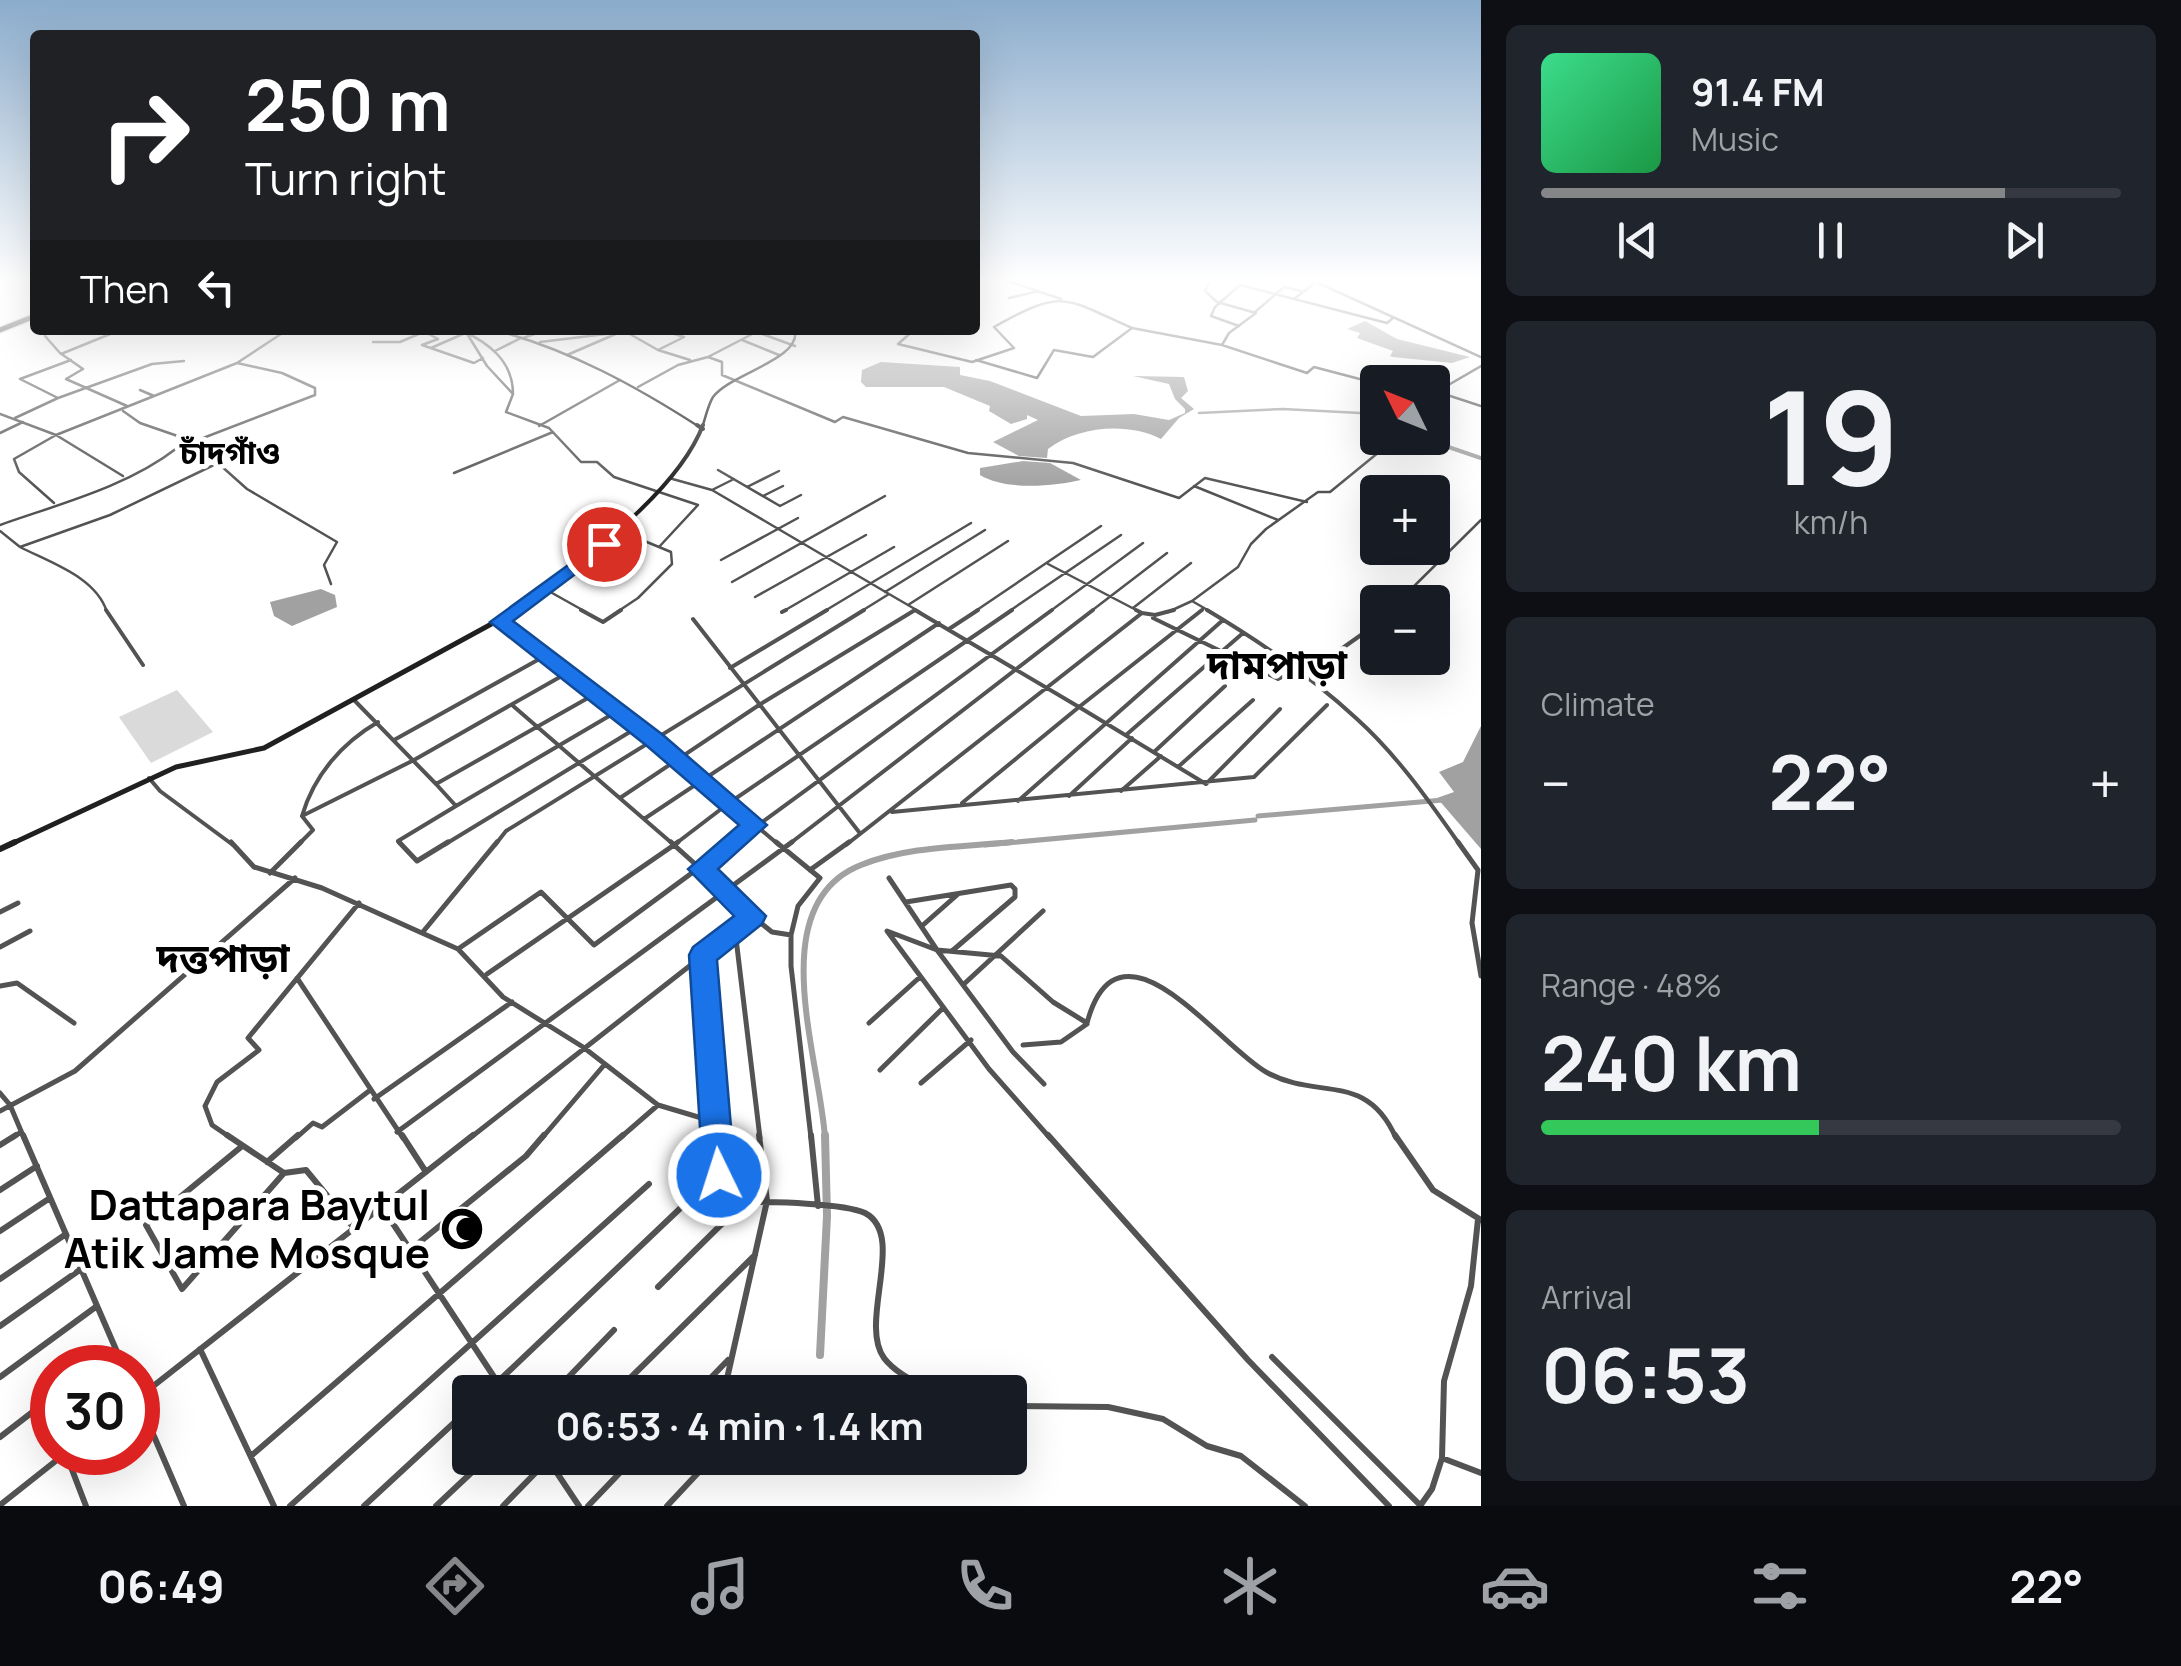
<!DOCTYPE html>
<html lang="en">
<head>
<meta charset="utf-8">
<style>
	body { margin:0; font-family:Manrope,"Noto Sans Bengali",sans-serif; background:#20242c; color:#f1f3f6; height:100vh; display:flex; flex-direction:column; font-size:38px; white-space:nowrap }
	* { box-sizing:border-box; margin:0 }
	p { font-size:32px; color:#9ea1a6 }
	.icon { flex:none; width:55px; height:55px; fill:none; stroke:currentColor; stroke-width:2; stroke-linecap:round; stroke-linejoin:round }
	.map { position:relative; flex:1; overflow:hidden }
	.drawer { display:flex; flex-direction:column; gap:25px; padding:25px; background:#0d0f14; width:700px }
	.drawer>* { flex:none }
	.hud { position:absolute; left:30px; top:30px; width:950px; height:305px; border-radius:10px; box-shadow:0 10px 40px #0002; background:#202124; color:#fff; overflow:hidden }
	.needle { width:65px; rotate:313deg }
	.tools { position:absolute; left:1360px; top:365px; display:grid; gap:20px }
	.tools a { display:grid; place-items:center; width:90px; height:90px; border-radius:10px; background:#171b24; box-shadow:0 10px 40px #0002; font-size:50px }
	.speed { position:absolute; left:30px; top:1345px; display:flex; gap:20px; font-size:50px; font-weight:700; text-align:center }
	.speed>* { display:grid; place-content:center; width:130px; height:130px; border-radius:50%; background:#171b24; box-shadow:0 10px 40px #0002; line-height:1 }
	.speed .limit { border:15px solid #d22; background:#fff; color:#111 }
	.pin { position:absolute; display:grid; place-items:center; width:85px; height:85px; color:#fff; margin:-42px; border:5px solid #fff; border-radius:50%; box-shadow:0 2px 10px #0007 }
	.me { position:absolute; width:110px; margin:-55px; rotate:356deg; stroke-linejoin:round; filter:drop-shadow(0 0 8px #0008) }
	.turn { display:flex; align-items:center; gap:35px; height:210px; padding:0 50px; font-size:45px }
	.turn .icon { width:130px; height:130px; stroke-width:2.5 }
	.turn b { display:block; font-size:70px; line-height:85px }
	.then { display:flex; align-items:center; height:95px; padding:0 50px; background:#0003; gap:20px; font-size:38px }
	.big { font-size:75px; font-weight:700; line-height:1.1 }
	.drawer .card { flex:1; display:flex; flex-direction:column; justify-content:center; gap:15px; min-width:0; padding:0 35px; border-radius:15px; background:#20242c }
	.drawer .dial { align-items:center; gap:0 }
	.dial b { font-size:130px; line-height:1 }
	.song { display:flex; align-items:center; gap:30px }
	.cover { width:120px; height:120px; border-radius:15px; background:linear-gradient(135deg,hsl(150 70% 55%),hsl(140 70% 35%)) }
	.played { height:10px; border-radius:5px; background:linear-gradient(90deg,#858687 80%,#363941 80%) }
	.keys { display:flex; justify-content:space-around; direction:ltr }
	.heat { display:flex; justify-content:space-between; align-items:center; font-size:55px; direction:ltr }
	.charge { height:15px; border-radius:8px; background:linear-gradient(90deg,#34c759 48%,#363941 0) }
	.trip { position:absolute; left:452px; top:1375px; width:575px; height:100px; border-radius:10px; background:#171b24; box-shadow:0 10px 40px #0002; font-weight:700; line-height:100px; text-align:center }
	.dock { display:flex; height:160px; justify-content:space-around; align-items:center; background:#090b0e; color:#9ea1a6 }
	.dock .icon { width:70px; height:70px }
	.dock .current { color:#858687 }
	.dock b { font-size:45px; color:#f1f3f6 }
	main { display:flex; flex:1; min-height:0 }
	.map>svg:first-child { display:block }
	.green { fill:#dadada }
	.water { fill:#a1a1a1 }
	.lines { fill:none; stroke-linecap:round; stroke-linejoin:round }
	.canal-far4 { stroke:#a1a1a1; stroke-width:2.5 }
	.canal-far3 { stroke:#a1a1a1; stroke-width:4 }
	.canal-far2 { stroke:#a1a1a1; stroke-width:5 }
	.canal-far1 { stroke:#a1a1a1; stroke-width:6 }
	.canal { stroke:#a1a1a1; stroke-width:8 }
	.highway-casing { stroke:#dbdbdb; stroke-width:8 }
	.street-far3 { stroke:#535353; stroke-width:2.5 }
	.street-far2 { stroke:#535353; stroke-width:4 }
	.street-far1 { stroke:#535353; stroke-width:5 }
	.street { stroke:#535353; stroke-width:6 }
	.secondary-far3 { stroke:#202020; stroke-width:2.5 }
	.secondary-far2 { stroke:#202020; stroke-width:4 }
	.secondary-far1 { stroke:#202020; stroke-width:5 }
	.secondary { stroke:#202020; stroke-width:6 }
	.highway { stroke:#000; stroke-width:5 }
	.route { fill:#1a73e8; stroke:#114b97; stroke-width:2.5 }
	.labels { text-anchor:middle; stroke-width:10; stroke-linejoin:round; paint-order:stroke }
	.far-quarter-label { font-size:32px; font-weight:bold; fill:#000; stroke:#fff }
	.quarter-label { font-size:40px; font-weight:bold; fill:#000; stroke:#fff }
	.near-poi-label { font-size:42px; font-weight:bold; fill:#000; stroke:#fff; text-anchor:end }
</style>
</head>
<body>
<main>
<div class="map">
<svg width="1481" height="1506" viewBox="0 0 1481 1506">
	<rect width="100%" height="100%" fill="#fff"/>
	<path class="green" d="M177 690 213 732 151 763 119 717Z"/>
	<path class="water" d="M1365 321 1397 339 1470 357 1452 363 1393 357 1390 356 1393 351 1357 338 1360 333 1347 329Z
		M881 362 960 367V375L990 381 1081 416 1134 414 1169 420 1185 413V409L1175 399 1169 384 1133 376 1184 377 1188 391 1181 398 1194 409 1179 418 1161 439C1128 422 1078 426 1048 449L1047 458 1019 456 993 442 1038 420 1027 415V419L1011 424 989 411 990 406 944 387H866L861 382 862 370Z
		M1023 461 1050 463 1081 480C1054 486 1006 491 980 475V468Z
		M321 589 335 595 337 607 292 626 274 616 270 602Z
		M1481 726V849L1437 798 1454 792 1439 772 1463 762Z"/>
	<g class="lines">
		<path class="canal-far4" d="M1199 413 1283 409 1360 413 1365 415 1366 423H1378"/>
		<path class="canal-far3" d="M1422 438 1481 458"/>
		<path class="canal-far2" d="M1258 816 1443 800
			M985 845 1255 820"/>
		<path class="canal-far1" d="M825 1138C820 1058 762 904 861 865 908 846 963 847 1012 842"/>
		<path class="canal" d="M820 1355 827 1216 825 1135"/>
		<g class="highway-casing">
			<path id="highway" d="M0 330 35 316"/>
		</g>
		<path class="street-far3" d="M1005 280 1061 299
			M1211 280 1205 291 1217 302 1256 313 1229 333 1222 345
			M1009 298 1039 291
			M1294 299 1316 282 1481 357
			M1255 312 1284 287 1301 291
			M1239 326 1211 316 1215 307 1240 285 1387 323 1393 318
			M46 330 45 336 60 353 83 369 66 379 127 406
			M461 330C489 343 513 361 513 394
			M662 330 684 337 658 350 690 360
			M760 330 708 357 722 362V375L835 422 843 417 968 453 1073 463 1179 498 1205 478 1307 502
			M914 330 898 344 972 362 1014 348 994 327C1064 288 1062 297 1132 328
			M425 332 438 339 422 345 474 363 483 358
			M466 332 487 366 513 394 506 412 549 428 581 462H597L614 477 698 505 659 547 620 531
			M757 332 795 346
			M628 333 658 350
			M523 338 546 330
			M742 340 779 355
			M373 342H400L428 330
			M540 342 639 330
			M431 348 472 330
			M495 351 521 338
			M61 354 120 330
			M567 355 618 333
			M976 360 1037 378 1054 350 1093 357 1132 328 1222 345 1307 373 1314 367 1371 382 1381 377 1404 382
			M1371 382 1363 394 1374 401 1378 432
			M638 387 678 365 708 357
			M140 390 154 396
			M1432 390 1481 406
			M1438 391 1481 366
			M58 398 152 364 184 361
			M123 411 140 423 195 442
			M0 414 56 435 237 363
			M15 418 58 398 20 379 71 360
			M539 426 620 380
			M0 433 23 422
			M178 448 210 456 247 489 337 542 324 565 331 584
			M718 470 780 506 801 495
			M454 473 553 432
			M669 478 712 490 889 594
			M1194 486 1278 520
			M747 487 779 471
			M712 490 734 479
			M763 496 783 486
			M54 503 19 472 14 459 56 435 123 476
			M0 525C59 504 127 487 177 448L315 395V388L282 373 237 363 287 330
			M0 531 20 547
			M721 560 798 518
			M1048 564 1140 612
			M732 582 885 496
			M545 589 586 612
			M885 592 985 530
			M755 597 866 535
			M1398 602 1481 520
			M908 605 1008 541
			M1133 608 1191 563
			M107 612C96 577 51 563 20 547L110 515 218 463
			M617 612 638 598 672 564 671 552 659 547
			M782 612 894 547
			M823 612 971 523
			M860 612 889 594 920 612
			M911 612 915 610
			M974 612 1101 526
			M1008 612 1121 535
			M1049 612 1143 543
			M1090 612 1167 553
			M1168 612 1192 601
			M1199 612 1204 608
			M1211 612 1192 601 1238 567 1251 544 1266 529 1318 492H1330L1379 452V438"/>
		<path class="street-far2" d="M106 610 143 665
			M581 610 603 622 621 610
			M915 610 1079 707 1202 610
			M1136 610 1142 613
			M1207 610C1259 641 1312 677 1357 719 1397 755 1429 801 1460 845
			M782 612 786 610
			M1153 618 1278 679 1344 647 1378 623
			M693 619 859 832
			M500 622 655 740 729 803
			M949 629 978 610
			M730 668 827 610
			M355 701 436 784 595 694
			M512 705 674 845
			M1126 735 1243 633
			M394 740 543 657
			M1154 752 1225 686
			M1178 767 1253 700
			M149 778 160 791 233 845
			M436 784 456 806 616 712
			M1206 784 1280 709
			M1121 791 1161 756
			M1069 796 1132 738
			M620 798 759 705 915 610
			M1018 801 1223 620
			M729 803 779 845
			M729 803 1012 610
			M962 803 1079 707 1206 784
			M892 812 1254 777 1327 705
			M302 816C314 775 342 743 378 722
			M644 819 939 623
			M298 845 313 830 302 816 414 760 567 673
			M402 845 398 841 456 806
			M444 845 638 727
			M495 845 506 831 864 610
			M674 845 729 803
			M731 845 1052 610
			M788 845 1093 610
			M846 845 1142 613 1155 615 1174 610"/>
		<path class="street-far1" d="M231 842 254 867 322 888 422 933
			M399 842 417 861 448 842
			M497 842 422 933 458 949 503 997 583 1047 658 1105 715 1122
			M678 842 674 845 762 924 772 932 791 935 798 906 820 878 776 842
			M1458 842 1478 870 1472 923 1481 976
			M810 870 849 842
			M270 873 301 842
			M889 878 937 950 1001 956 1053 1002 1087 1023C1119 905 1218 1045 1266 1072 1317 1101 1366 1070 1396 1138
			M906 902 1011 885 1015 889V897L952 951
			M0 912 18 903
			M923 925 957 895
			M735 930 760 1138
			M791 935V966L811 1138
			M0 947 30 931
			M458 949 541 892 594 945 734 842
			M703 957 716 1138
			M487 974 674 845 671 842
			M297 978 403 1138
			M964 984 1043 911
			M0 986 17 983 74 1023
			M869 1023 920 977
			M1023 1045 1061 1042 1087 1024
			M880 1070 943 1008
			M921 1083 971 1040
			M1044 1084 1013 1052 937 950 887 931 989 1069 1050 1138
			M0 1093 10 1105 24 1138
			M374 1099 512 1002
			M0 1111 75 1071 295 878
			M397 1132 792 842
			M12 1138 21 1132
			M231 1138 212 1125 205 1106 217 1082 259 1050 248 1038 359 903
			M296 1138 313 1123 322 1127 369 1091
			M470 1138 752 917
			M542 1138 605 1064
			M620 1138 658 1105"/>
		<path class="street" d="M23 1135 124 1368
			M227 1135 284 1173 306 1170 354 1228
			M402 1135 426 1172
			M716 1135 721 1202
			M811 1135 818 1206
			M1048 1135 1248 1360 1389 1506
			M1395 1135 1433 1190 1481 1220
			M0 1145 16 1135
			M241 1147 146 1225 182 1289 284 1173
			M267 1162 298 1135
			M0 1190 37 1166
			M382 1207 504 1392
			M0 1231 50 1198
			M410 1250 526 1156 544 1135
			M0 1279 66 1234
			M658 1287 743 1203
			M0 1326 81 1269
			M200 1349 274 1506
			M1272 1357 1421 1506
			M91 1368 115 1349
			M0 1377 97 1306
			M487 1392 689 1200C725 1202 838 1200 865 1213 907 1235 858 1322 884 1358 896 1374 918 1383 935 1392
			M554 1392 614 1330
			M616 1392 755 1255
			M697 1392 728 1360
			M724 1392 767 1201 759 1135
			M138 1398 473 1135
			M138 1399 184 1506
			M1010 1406 1108 1407 1163 1419 1207 1446 1241 1456 1305 1506
			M0 1437 52 1397
			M66 1454 86 1506
			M251 1456 623 1135
			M547 1458 579 1506
			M1442 1458 1444 1381 1471 1286 1478 1219
			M0 1505 67 1452
			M290 1506 649 1184
			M364 1506 470 1408
			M436 1506 487 1458
			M503 1506 550 1458
			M588 1506 634 1458
			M667 1506 712 1458
			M1420 1506 1432 1489 1442 1458 1481 1473"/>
		<path class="secondary-far3" d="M495 330C570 350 636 386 701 428
			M702 428C705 419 708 405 713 397 731 373 801 360 795 330"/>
		<path class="secondary-far2" d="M697 425 703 429
			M514 612C573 567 676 496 703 425"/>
		<path class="secondary-far1" d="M9 845 176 767 264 748 517 610"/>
		<path class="secondary" d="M0 849 15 842"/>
		<use href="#highway" class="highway"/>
	</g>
	<linearGradient id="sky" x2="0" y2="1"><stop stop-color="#8baccc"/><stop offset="0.57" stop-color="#fff"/><stop offset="1" stop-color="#fff" stop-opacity="0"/></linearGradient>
	<rect width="1481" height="491" fill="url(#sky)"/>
	<path class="route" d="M604 539 610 540V548L513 621 663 735 767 825 718 869 766 916 762 924 717 960 735 1175 730 1187 719 1191 708 1187 703 1175 689 955 693 947 734 916 688 869 739 825 647 746 490 622Z"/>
	<defs>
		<g id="mosque-disc" transform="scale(2.25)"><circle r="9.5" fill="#000" stroke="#fff"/><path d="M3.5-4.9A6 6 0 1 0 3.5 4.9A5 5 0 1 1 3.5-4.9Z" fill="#fff"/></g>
	</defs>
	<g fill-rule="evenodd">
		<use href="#mosque-disc" x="462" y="1229"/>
	</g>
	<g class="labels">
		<g class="far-quarter-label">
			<text x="230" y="464">চাঁদগাঁও</text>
		</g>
		<g class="quarter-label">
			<text x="1277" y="679">দামপাড়া</text>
			<text x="223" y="972">দত্তপাড়া</text>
		</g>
		<g class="near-poi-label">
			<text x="430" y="1220">Dattapara Baytul<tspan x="430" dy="48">Atik Jame Mosque</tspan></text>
		</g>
	</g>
</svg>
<div class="tools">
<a><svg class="needle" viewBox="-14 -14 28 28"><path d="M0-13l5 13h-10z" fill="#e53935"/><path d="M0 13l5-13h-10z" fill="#9ea1a6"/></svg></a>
<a>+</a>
<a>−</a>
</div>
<div class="speed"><div class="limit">30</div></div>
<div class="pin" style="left:604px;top:544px;background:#d93025"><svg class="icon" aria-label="arrive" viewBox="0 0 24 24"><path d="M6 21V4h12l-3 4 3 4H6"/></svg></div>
<svg class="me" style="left:719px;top:1175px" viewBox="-20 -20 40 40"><circle r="17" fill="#1a73e8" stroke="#fff" stroke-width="3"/><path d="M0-11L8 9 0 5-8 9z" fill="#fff"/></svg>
<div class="trip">06:53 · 4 min · 1.4 km</div>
<div class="hud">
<div class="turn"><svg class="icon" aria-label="right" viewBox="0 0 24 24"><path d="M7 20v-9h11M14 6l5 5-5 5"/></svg><div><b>250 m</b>Turn right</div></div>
<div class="then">Then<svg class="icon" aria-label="left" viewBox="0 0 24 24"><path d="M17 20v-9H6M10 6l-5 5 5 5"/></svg></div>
</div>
</div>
<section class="drawer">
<div class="card">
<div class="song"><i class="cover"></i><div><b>91.4 FM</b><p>Music</p></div></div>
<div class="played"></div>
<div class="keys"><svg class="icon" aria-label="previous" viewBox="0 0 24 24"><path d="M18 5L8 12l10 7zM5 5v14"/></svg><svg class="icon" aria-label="pause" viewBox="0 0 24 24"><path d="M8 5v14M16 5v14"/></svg><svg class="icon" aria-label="next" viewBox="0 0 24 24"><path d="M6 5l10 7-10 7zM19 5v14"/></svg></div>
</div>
<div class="card dial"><b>19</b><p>km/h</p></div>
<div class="card"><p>Climate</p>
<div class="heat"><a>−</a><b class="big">22°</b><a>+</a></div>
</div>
<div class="card"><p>Range · 48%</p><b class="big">240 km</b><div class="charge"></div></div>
<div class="card"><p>Arrival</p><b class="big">06:53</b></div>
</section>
</main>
<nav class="dock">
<b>06:49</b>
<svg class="icon current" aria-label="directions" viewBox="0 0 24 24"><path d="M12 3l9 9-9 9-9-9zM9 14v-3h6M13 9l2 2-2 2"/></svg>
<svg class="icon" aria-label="music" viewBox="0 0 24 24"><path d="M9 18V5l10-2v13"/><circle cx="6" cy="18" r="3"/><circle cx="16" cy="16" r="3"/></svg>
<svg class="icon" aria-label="phone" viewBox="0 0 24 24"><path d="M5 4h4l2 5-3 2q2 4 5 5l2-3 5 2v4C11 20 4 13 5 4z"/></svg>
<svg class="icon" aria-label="climate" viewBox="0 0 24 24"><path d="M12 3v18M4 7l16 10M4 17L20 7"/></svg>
<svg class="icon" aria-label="car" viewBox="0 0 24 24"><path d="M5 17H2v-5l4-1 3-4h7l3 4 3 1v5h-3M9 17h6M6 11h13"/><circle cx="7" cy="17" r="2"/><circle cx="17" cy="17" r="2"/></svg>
<svg class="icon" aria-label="filters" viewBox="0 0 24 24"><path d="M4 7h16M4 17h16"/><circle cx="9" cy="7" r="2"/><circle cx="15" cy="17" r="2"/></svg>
<b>22°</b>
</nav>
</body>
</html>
